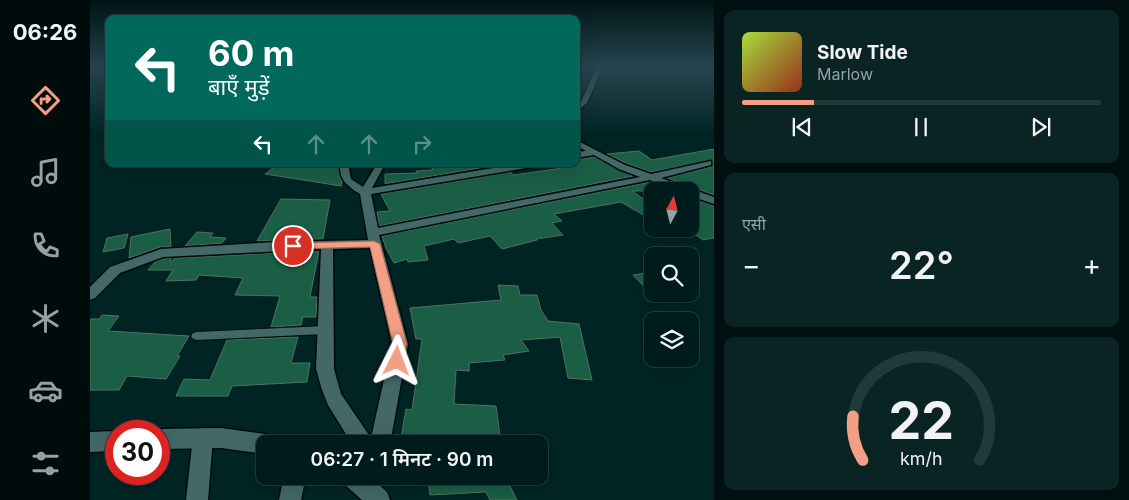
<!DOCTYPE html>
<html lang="hi">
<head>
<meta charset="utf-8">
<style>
	body { margin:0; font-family:Inter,"Noto Sans Devanagari",sans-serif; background:#0a2424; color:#f1f3f6; height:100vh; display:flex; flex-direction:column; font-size:19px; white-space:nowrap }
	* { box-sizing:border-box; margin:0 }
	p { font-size:16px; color:#95a1a3 }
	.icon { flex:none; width:28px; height:28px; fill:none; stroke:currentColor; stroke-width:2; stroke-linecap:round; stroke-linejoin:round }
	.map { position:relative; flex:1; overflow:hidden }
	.side { display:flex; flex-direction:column; gap:10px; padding:10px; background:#000f0f; width:415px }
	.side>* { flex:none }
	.top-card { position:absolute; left:15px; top:15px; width:475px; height:152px; border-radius:10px; box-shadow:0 5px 20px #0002,0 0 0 1px #22393a; background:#00695c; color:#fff; overflow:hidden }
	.needle { width:32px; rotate:7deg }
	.controls { position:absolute; left:554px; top:182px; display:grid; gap:10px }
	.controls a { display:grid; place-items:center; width:55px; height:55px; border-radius:10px; background:#001b1b; box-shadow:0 5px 20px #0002,0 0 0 1px #22393a; font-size:25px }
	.speed { position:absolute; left:15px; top:420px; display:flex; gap:10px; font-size:25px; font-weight:700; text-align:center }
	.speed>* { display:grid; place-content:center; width:65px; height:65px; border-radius:50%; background:#001b1b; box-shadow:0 5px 20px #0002,0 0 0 1px #22393a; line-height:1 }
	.speed .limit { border:8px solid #d22; background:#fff; color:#111 }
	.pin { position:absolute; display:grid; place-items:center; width:42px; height:42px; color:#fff; margin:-21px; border:2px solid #fff; border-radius:50%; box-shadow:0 1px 5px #0007 }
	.me { position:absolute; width:55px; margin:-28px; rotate:3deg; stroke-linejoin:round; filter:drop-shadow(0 0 4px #0008) }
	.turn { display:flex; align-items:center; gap:18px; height:105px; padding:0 20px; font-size:22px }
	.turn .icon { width:65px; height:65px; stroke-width:2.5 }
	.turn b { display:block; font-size:35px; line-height:42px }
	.lanes { display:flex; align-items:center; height:48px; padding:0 20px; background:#0003; justify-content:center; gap:25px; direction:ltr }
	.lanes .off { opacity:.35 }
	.big { font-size:38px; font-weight:600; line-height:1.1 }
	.side .card { flex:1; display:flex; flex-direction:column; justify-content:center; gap:8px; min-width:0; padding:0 18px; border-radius:10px; background:#0a2424 }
	.side .dial { align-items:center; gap:0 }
	.dial svg { height:130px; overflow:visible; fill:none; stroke:#22393a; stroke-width:7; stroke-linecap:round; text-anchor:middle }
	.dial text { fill:#f1f3f6; stroke:none }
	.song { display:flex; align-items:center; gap:15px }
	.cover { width:60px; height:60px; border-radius:8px; background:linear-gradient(135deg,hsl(80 70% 55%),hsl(10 70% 35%)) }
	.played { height:5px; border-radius:2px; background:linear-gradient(90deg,#f39f84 20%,#22393a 20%) }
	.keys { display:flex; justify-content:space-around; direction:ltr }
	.heat { display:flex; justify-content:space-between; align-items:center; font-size:28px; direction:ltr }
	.trip { position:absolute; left:166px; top:435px; width:292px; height:50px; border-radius:10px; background:#001b1b; box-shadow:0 5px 20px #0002,0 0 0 1px #22393a; font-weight:600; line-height:50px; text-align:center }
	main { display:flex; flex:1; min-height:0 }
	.menu { display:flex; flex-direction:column; width:90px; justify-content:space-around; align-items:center; background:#000b0b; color:#95a1a3 }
	.menu .icon { width:35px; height:35px }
	.menu .active { color:#f39f84 }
	.menu b { font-size:22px; color:#f1f3f6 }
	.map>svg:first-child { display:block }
	.building { fill:#1a5f45; stroke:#517061 }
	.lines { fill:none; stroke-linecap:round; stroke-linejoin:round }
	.lane-casing { stroke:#000b0b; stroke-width:2 }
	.street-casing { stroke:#000b0b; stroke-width:3 }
	.secondary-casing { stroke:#000b0b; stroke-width:3 }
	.lane { fill:#436868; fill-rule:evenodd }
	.street { fill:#436868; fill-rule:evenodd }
	.secondary { fill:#436868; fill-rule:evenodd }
	.route { fill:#f39f84; stroke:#9e6756 }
</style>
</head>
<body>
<main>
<nav class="menu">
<b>06:26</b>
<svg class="icon active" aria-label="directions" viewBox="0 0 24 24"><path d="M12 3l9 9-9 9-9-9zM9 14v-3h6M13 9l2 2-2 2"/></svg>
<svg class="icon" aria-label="music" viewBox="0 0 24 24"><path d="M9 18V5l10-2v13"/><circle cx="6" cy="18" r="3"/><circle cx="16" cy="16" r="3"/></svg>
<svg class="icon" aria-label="phone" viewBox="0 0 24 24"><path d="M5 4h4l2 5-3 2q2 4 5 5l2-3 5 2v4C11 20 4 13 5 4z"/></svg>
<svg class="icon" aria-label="climate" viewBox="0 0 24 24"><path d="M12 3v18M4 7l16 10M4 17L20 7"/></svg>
<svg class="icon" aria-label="car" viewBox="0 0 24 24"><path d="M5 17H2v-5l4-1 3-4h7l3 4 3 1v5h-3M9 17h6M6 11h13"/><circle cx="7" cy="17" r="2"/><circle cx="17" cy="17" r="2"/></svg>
<svg class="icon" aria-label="filters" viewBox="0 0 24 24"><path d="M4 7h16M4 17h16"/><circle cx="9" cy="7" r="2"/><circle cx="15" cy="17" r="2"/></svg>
</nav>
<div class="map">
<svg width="624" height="500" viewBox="0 0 624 500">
	<rect width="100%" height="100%" fill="#002424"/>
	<path class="building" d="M624 149V195L577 178 621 167 622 160 561 172 536 163 517 154 549 151 562 160Z
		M504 157 543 176 289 226 287 212 300 211 291 194 421 172 423 175 466 169 486 165V160Z
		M188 164 248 165 252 181 251 186 175 174Z
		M352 164H413L295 184V174L327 173 326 171 343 170 340 165Z
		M560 182 584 191H542L562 205V220L531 202 464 214 472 221 462 223 473 235 446 239 447 240 412 249 400 236 368 243 364 239 334 246 338 260 318 262 317 259 304 263 296 248 292 236Z
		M600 198 624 206V238L613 240 600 231Z
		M191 199 240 200 233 239 167 241Z
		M80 229 81 247H70L39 258 41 237Z
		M107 232 123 233 120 237 136 238 132 243 95 246Z
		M38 234 34 248 13 252 17 238Z
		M229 251 220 297H227L226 317H213L211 325 181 327 190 296 145 295 153 278 109 275 106 280 76 281 83 270H58L64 263 73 259 81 258V263L85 258Z
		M562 272V295L543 275Z
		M408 285 428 286 430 295H447L451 310 458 321 489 324 502 380 478 378 470 337 431 340 439 351 413 355 415 360 379 363V371L366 370 364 404 406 406 411 444H310L316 409 322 410 332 339H326L320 308 411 300Z
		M12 315 29 316 18 331 99 336 87 356H90L76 379 37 376 29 390H0V319H9Z
		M208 337 201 363H220L217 382 142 386 138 396H86L94 379 120 380 137 340Z
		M338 476H381L383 483 401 476H415L427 500H400L396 492 340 495Z"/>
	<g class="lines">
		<g class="lane-casing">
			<path id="lane" d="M235 326 239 327 240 330 239 333 235 334 107 340 103 339 101 336 103 333 107 332Z"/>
		</g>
		<g class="street-casing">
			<path id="street" d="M507 66H513L497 103 486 112V106L491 102Z
				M486 140 535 165 561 174 621 161V165L571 178 624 197V204L600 196V191H589L560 180 289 235 318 344 300 444H262L238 405 232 390 226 369 231 249 73 257 30 273 5 298 0 300V287L20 267 71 249 186 242 278 240 270 194C257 186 249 180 250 164H258L261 179 273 187 287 164H295L282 188 427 164H447L442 167 281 194 288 228 550 177 529 169 504 155 486 158V152L496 151 486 145ZM280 248 302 344 281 438 251 394 244 369 243 249Z
				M113 428 120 430 123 437 118 500H96L103 437 106 430Z
				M194 476H216L211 500H189Z"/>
		</g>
		<g class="secondary-casing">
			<path id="secondary" d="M131 428 175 434 182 437 185 444H175V454L131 448 69 449V431H64L69 429Z
				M26 431V451L0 452V432Z
				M251 476H279L297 492 300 500H272L254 484Z"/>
		</g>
		<use href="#lane" class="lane"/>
		<use href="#street" class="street"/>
		<use href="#secondary" class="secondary"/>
	</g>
	<linearGradient id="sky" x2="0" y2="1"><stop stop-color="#001414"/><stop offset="0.49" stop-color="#264550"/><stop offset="1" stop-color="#264550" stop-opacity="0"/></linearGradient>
	<rect width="624" height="136" fill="url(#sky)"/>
	<path class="route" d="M284 241 290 244 317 344 312 365 307 367 301 365 299 361 303 344 280 247 203 249 198 246 203 243Z"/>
</svg>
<div class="controls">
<a><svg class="needle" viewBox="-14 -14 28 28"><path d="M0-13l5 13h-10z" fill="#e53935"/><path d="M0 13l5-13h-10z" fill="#95a1a3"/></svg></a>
<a><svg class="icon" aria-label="search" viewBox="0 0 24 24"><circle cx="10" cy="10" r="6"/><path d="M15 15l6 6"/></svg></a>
<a><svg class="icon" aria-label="layers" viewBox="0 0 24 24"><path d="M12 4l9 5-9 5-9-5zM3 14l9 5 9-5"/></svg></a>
</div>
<div class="speed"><div class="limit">30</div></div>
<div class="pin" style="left:203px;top:246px;background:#d93025"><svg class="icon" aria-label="arrive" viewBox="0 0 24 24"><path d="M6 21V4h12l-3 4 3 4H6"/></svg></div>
<svg class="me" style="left:307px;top:361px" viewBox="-20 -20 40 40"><path d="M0-17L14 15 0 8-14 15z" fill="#f39f84" stroke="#fff" stroke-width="4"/></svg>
<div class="trip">06:27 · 1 मिनट · 90 m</div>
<div class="top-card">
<div class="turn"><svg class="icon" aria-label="left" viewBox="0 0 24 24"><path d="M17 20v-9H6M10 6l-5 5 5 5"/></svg><div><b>60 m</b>बाएँ मुड़ें</div></div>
<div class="lanes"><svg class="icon" aria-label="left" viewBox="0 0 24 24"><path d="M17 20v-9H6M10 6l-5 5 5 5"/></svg><svg class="icon off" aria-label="ahead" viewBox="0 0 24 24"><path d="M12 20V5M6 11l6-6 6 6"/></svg><svg class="icon off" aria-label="ahead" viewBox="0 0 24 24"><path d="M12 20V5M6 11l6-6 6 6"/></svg><svg class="icon off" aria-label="right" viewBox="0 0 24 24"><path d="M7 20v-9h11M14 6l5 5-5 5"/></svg></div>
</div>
</div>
<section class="side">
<div class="card">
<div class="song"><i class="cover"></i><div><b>Slow Tide</b><p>Marlow</p></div></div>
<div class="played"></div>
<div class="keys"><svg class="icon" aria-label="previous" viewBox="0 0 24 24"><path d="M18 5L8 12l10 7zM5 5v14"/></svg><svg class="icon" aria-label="pause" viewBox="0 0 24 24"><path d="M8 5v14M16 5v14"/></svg><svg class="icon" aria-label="next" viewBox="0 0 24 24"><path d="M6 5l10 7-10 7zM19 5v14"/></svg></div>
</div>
<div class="card"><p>एसी</p>
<div class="heat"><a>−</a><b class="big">22°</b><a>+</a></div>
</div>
<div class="card dial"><svg viewBox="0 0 100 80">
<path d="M14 69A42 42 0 1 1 86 69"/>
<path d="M14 69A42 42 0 0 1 8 42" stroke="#f39f84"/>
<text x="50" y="56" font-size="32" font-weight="700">22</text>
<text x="50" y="72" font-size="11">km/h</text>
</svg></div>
</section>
</main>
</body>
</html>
